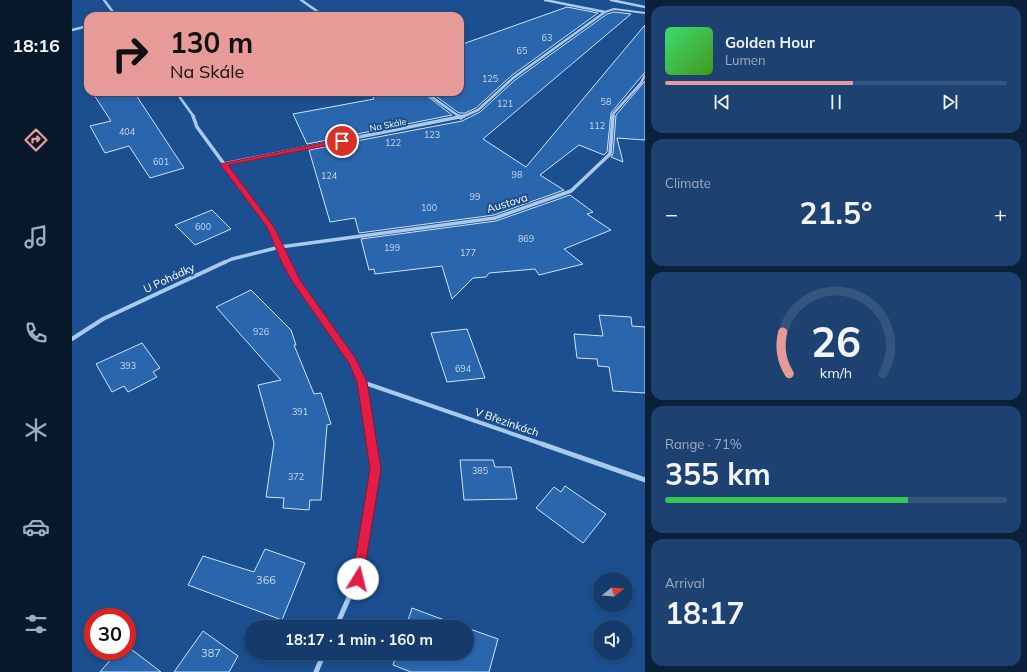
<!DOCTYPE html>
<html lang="en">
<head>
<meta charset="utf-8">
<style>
	body { margin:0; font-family:Mulish,sans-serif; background:#1d4271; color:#f1f3f6; height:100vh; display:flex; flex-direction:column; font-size:15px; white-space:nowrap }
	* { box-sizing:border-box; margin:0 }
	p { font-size:13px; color:#9dadc1 }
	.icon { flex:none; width:22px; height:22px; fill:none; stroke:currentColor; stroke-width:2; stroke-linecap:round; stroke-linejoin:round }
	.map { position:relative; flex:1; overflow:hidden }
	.side { display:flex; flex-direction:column; gap:6px; padding:6px; background:#0b203b; width:382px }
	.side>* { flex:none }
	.top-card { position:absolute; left:12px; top:12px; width:380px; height:84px; border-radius:12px; box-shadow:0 2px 6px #0003,0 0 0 1px #33557e; background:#e69b98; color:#111; overflow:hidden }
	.needle { width:26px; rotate:73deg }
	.buttons { position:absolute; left:521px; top:572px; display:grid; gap:8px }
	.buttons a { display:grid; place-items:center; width:40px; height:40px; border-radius:50%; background:#143b6b; box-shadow:0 2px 6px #0003,0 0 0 1px #33557e; font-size:20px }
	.speed { position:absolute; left:12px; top:608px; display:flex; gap:8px; font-size:20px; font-weight:700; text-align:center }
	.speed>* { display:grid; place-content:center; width:52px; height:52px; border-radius:50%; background:#143b6b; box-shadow:0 2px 6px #0003,0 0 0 1px #33557e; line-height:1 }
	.speed .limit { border:6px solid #d22; background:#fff; color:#111 }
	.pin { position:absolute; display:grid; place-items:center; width:34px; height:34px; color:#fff; margin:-17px; border:2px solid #fff; border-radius:50%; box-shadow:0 1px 4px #0007 }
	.me { position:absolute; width:44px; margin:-22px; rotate:9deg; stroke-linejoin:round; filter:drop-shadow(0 0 3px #0008) }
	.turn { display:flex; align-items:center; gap:14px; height:84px; padding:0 20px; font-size:18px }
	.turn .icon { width:52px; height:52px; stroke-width:2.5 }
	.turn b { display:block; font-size:28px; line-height:34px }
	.big { font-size:30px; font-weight:700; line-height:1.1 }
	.side .widget { flex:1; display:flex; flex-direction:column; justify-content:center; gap:6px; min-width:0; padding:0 14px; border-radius:12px; background:#1d4271 }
	.side .dial { align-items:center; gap:0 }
	.dial svg { height:104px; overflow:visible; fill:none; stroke:#33557e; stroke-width:7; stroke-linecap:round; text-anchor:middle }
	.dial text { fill:#f1f3f6; stroke:none }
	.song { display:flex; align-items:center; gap:12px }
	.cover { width:48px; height:48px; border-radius:6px; background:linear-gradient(135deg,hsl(140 70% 55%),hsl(100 70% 35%)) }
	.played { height:4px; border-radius:2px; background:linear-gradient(90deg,#e69b98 55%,#33557e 55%) }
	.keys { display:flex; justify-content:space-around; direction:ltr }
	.heat { display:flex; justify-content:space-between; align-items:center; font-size:22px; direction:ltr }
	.charge { height:6px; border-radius:3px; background:linear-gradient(90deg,#34c759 71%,#33557e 0) }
	.trip { position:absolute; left:172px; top:620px; width:230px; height:40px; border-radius:20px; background:#143b6b; box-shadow:0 2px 6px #0003,0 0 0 1px #33557e; font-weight:700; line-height:40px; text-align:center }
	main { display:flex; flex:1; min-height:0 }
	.menu { display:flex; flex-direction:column; width:72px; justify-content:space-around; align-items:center; background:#08182b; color:#9dadc1 }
	.menu .icon { width:28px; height:28px }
	.menu .current { color:#e69b98 }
	.menu b { font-size:18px; color:#f1f3f6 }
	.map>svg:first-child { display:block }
	.building { fill:#2a66ad; stroke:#cfe3fa }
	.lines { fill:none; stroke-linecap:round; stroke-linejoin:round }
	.lane { stroke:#a9c9ee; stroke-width:2 }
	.street-far3 { stroke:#a9c9ee; stroke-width:2.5 }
	.street-far2 { stroke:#a9c9ee; stroke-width:3.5 }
	.street-far1 { stroke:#a9c9ee; stroke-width:4 }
	.street { stroke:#a9c9ee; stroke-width:5 }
	.route { fill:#e11d48; stroke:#92132f }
	.labels { text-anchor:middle; stroke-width:4; stroke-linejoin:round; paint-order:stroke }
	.number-label { font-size:9px; fill:#cad9ea }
	.far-street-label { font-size:9px; fill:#fff; stroke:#1b4f8f }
	.street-label { font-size:11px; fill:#fff; stroke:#1b4f8f }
	.near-number-label { font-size:11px; fill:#cad9ea }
</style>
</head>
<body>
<main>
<nav class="menu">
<b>18:16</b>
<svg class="icon current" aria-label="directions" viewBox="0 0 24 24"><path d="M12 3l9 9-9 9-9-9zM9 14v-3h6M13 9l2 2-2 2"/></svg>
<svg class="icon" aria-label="music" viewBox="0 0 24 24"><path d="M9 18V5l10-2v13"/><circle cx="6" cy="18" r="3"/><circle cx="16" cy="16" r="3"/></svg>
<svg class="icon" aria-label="phone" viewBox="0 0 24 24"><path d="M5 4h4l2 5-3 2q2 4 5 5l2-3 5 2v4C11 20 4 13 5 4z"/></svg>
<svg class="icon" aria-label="climate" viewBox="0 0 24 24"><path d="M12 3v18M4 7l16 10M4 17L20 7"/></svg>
<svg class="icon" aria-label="car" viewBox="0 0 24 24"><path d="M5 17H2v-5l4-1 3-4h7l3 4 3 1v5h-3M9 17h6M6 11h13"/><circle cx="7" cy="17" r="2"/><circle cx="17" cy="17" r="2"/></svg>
<svg class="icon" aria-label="filters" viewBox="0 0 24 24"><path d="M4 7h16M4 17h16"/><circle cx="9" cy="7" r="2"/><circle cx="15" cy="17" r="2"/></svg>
</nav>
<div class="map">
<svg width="573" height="672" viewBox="0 0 573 672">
	<rect width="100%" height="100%" fill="#1b4f8f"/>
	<path class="building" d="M495 7 526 13 439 76 404 108 393 113H387L358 92H388V45Z
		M542 12 559 14 411 139 454 167 573 25V72L539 113 535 152 532 155 507 145 468 175 492 190 422 215 287 233 283 218 258 222 237 150 390 121 408 112 443 80 535 14Z
		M573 81V140L545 138 551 162 539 157 541 154 544 115Z
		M20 92H62L112 168 78 178 57 146 33 153 18 126 39 121Z
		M318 92H350L380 115 235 144 221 114 302 99 300 95Z
		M498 195 521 212 515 214 539 230 492 249 511 264 467 275 463 269 417 273 414 277 401 278 380 299 370 266 303 274 302 269 297 270 289 239 424 221Z
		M140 210 159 229 123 245 103 225Z
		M179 290 219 330 224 345H222L242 394 249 393 259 424 255 425 249 500H238L237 510 211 508 212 498 194 497 202 443 186 385 209 380 144 307Z
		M527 315 559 317 560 326 573 327V393L541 391 537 367 526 366 525 359 505 358 502 334 531 336Z
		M395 329 413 378 375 382 359 333Z
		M70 343 88 368 81 372 85 377 56 392 52 386 40 392 24 364Z
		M388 460H421L423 467H439L445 499 392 500Z
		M493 486 534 514 511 543 464 508 482 487 489 492Z
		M193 549 233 563 210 620 116 585 131 556 182 572Z
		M340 608 364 617 393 627H334Z
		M395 628 426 639 417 672H339L321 665 325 653H395Z
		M131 631 166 656 157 672H102Z
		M55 646 89 672H28L46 651H55Z"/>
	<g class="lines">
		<path class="lane" d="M533 12 542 9 573 13"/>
		<path class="street-far3" d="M32 0 44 16
			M229 0 252 16
			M473 0 533 12
			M539 0 573 7
			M0 30 16 26
			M104 92 122 117
			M353 92 388 117
			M390 117 406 110 441 78 533 12
			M541 117V114L569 83 573 75"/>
		<path class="street-far2" d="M121 116 125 127 198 227 214 263
			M387 116 389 118
			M152 164 392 116
			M151 263 160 259 208 247 423 218 499 191 538 154 541 116"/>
		<path class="street-far1" d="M214 262 224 281 280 362 290 382 300 445
			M0 339 31 319 153 262
			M290 382 473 445"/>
		<path class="street" d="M470 444 573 480
			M264 627 285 579 304 469 300 444
			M244 672 252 653"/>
	</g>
	<path class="route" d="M270 139 274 141 273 142 156 165 202 227 228 280 284 359 295 382 309 469 291 579 290 583 286 585 281 583 280 579 298 469 285 382 277 363 220 281 211 265 195 227 148 164Z"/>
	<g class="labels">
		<g class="number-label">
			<text x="475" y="41">63</text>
			<text x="450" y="54">65</text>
			<text x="418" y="82">125</text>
			<text x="534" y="105">58</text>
			<text x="433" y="107">121</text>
			<text x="525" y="129">112</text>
			<text x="55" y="135">404</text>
			<text x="360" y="138">123</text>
			<text x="321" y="146">122</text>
			<text x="89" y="165">601</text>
			<text x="445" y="178">98</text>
			<text x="257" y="179">124</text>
			<text x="403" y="200">99</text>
			<text x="357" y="211">100</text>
			<text x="131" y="230">600</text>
			<text x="454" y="242">869</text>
			<text x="320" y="251">199</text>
			<text x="396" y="256">177</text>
			<text x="189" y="335">926</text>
			<text x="56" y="369">393</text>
			<text x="391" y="372">694</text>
			<text x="228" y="415">391</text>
			<text x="408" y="474">385</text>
			<text x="224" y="480">372</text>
		</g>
		<g class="far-street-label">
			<text transform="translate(316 125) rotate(-11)" y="3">Na Skále</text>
		</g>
		<g class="street-label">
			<text transform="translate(435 203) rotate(-17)" y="4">Austova</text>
			<text transform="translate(97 278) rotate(-25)" y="4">U Pohádky</text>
			<text transform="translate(435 422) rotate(19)" y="4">V Březinkách</text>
		</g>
		<g class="near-number-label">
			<text x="194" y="584">366</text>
			<text x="139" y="657">387</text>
		</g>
	</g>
</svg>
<div class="buttons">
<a><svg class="needle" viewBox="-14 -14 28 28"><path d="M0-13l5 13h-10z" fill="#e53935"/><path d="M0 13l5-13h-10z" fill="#9dadc1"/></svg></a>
<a><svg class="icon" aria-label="sound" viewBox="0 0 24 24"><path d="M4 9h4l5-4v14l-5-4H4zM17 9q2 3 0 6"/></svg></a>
</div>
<div class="speed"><div class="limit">30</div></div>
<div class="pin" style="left:270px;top:141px;background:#d93025"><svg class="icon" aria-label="arrive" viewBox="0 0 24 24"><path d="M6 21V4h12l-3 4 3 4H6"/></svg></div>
<svg class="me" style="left:286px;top:579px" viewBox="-20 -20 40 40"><circle r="19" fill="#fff"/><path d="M0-13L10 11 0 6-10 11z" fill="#e11d48"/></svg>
<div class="trip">18:17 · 1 min · 160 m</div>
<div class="top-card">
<div class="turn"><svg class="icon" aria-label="right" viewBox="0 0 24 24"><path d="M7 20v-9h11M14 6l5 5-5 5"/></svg><div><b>130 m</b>Na Skále</div></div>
</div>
</div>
<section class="side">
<div class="widget">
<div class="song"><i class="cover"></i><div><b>Golden Hour</b><p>Lumen</p></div></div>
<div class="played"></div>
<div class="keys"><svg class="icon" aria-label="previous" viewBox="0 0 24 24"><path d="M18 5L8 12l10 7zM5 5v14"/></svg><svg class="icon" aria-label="pause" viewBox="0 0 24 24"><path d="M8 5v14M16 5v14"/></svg><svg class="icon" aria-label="next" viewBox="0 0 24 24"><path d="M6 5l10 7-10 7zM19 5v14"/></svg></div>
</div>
<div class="widget"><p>Climate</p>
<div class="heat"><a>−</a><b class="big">21.5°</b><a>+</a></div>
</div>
<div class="widget dial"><svg viewBox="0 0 100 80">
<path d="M14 69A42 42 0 1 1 86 69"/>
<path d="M14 69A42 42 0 0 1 9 37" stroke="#e69b98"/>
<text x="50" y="56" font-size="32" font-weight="700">26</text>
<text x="50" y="72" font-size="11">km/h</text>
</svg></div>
<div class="widget"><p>Range · 71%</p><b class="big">355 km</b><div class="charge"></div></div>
<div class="widget"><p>Arrival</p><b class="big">18:17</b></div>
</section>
</main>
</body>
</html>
